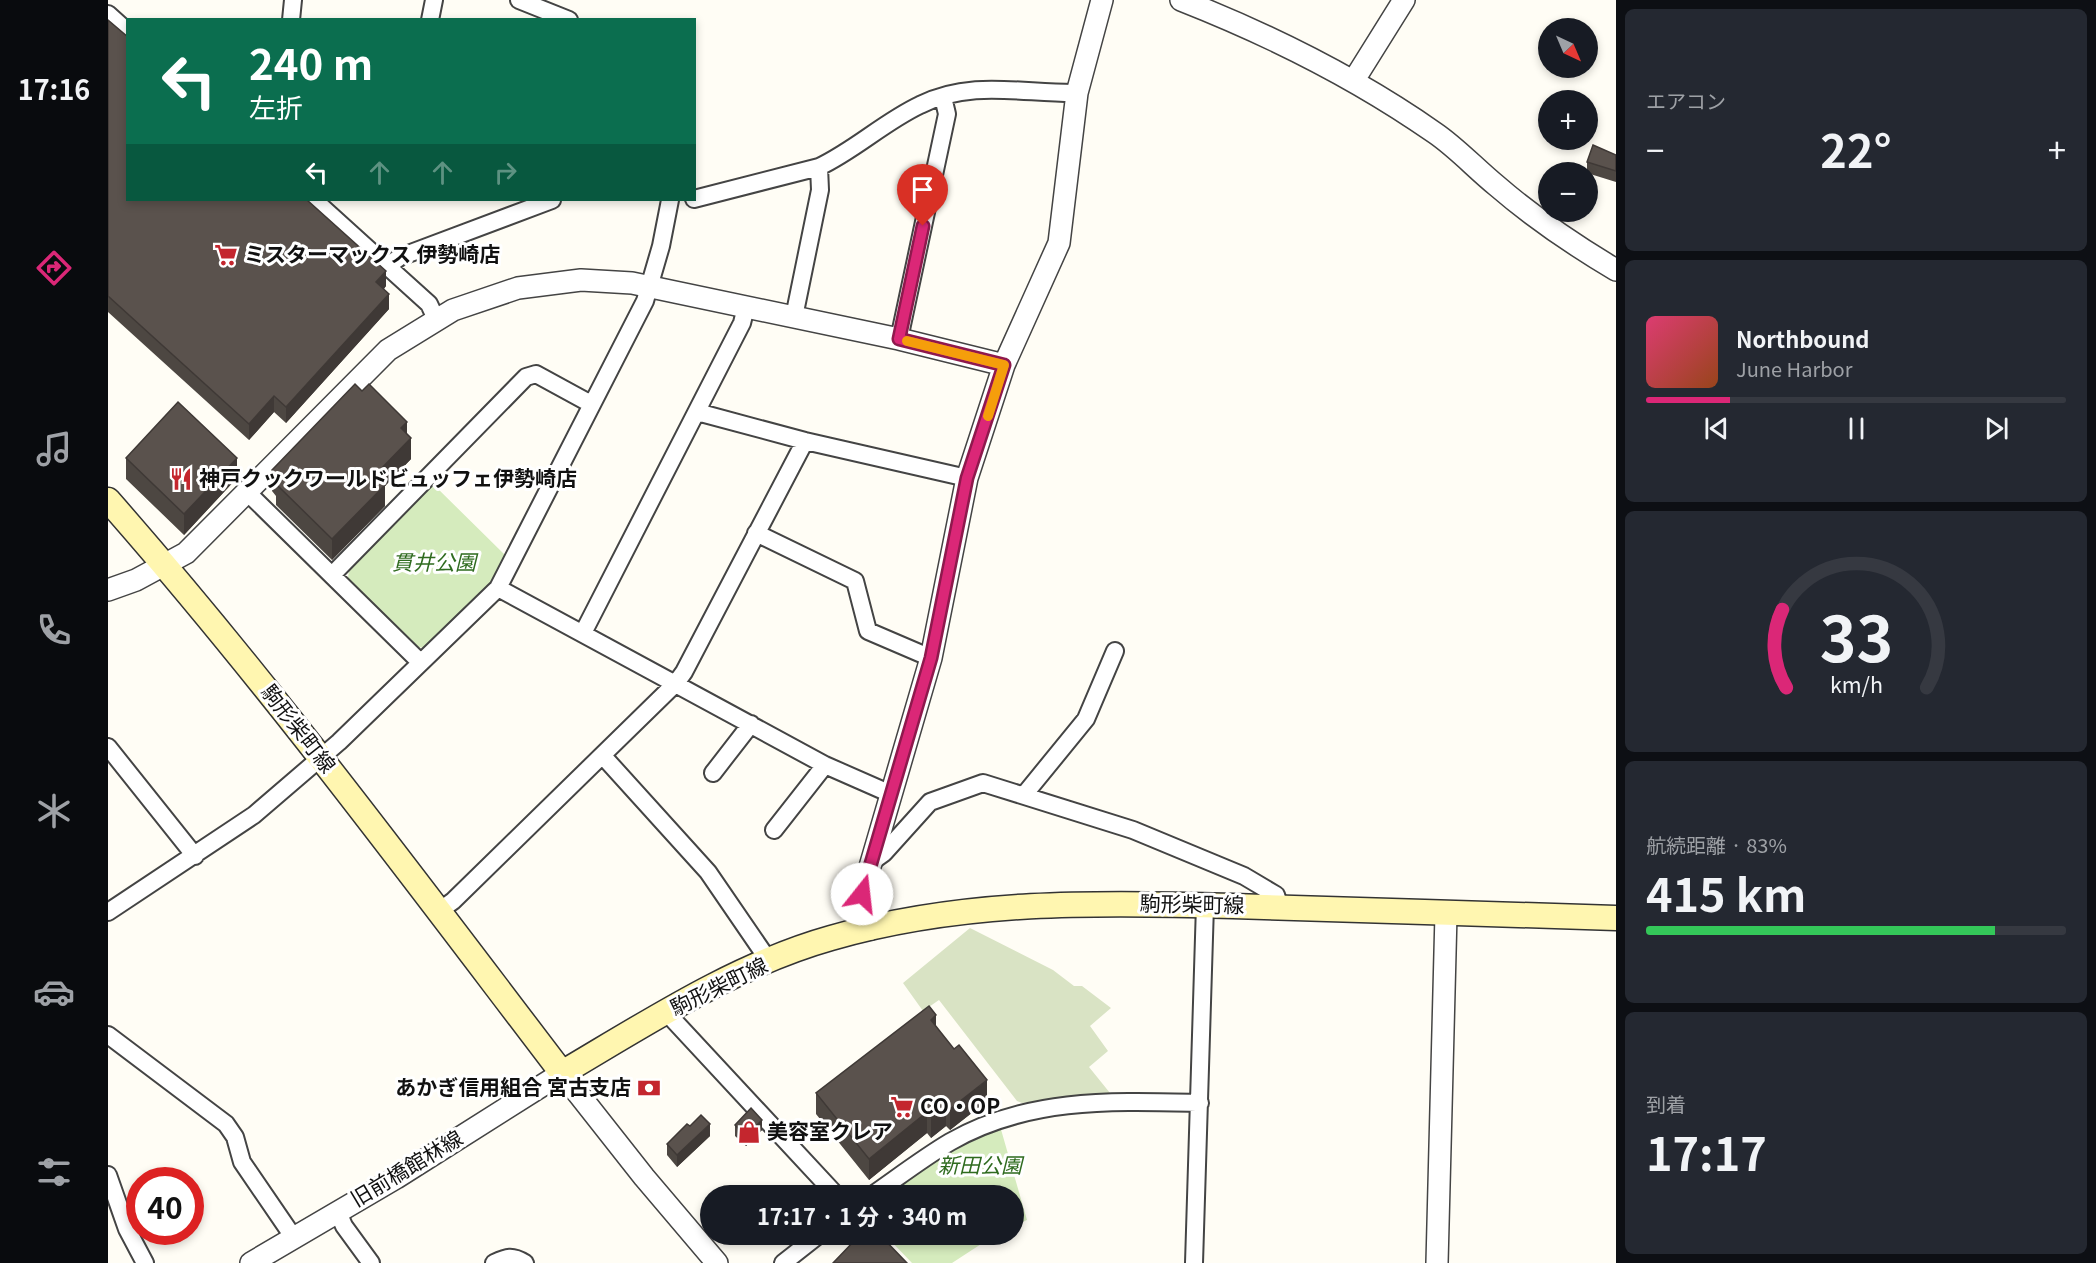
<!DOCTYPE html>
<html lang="ja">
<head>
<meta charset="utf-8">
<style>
	body { margin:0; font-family:Georgia,"Noto Sans JP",serif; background:#242831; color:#f1f3f6; height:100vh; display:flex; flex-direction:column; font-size:22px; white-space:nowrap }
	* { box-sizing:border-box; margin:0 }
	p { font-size:20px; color:#9ea1a6 }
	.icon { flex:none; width:33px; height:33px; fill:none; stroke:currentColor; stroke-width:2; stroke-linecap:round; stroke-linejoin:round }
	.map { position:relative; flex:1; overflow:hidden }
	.drawer { display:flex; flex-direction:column; gap:9px; padding:9px; background:#0d0f14; width:480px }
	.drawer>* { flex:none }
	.hud { position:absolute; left:18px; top:18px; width:570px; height:183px; border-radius:0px; box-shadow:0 3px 9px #0003; background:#0b6e4f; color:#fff; overflow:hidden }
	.needle { width:39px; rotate:136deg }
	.tools { position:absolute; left:1430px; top:18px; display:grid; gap:12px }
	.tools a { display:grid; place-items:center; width:60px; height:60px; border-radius:50%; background:#171b24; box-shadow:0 3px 9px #0003; font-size:30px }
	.speed { position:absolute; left:18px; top:1167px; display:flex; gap:12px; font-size:30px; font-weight:700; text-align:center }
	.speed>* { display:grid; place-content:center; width:78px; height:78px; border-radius:50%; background:#171b24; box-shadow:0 3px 9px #0003; line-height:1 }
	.speed .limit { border:9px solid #d22; background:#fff; color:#111 }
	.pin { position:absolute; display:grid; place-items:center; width:51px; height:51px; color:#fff; margin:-62px -26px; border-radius:50% 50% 50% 0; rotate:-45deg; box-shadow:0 0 6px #0007 }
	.pin .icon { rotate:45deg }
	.me { position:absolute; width:66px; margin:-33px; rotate:16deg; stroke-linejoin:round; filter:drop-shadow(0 0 4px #0008) }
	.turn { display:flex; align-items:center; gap:21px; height:126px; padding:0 24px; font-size:27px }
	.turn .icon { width:78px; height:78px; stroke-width:2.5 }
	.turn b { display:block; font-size:42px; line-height:51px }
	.lanes { display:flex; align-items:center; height:57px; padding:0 24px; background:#0003; justify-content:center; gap:30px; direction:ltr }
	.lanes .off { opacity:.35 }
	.big { font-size:45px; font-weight:700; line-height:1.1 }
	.drawer .card { flex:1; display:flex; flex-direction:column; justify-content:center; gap:9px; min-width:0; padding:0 21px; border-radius:9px; background:#242831 }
	.drawer .dial { align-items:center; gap:0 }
	.dial svg { height:156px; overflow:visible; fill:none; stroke:#363941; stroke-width:7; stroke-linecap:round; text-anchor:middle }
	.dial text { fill:#f1f3f6; stroke:none }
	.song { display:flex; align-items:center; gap:18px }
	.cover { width:72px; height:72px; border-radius:9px; background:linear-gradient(135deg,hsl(340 70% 55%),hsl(20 70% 35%)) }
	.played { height:6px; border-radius:3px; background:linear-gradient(90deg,#db2777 20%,#363941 20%) }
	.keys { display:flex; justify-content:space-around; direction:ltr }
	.heat { display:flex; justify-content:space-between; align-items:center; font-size:33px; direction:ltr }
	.charge { height:9px; border-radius:4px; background:linear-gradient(90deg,#34c759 83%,#363941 0) }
	.trip { position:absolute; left:592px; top:1185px; width:324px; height:60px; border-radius:30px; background:#171b24; box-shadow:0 3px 9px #0003; font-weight:700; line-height:60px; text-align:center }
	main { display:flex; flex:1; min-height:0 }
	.menu { display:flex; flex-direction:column; width:108px; justify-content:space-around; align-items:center; background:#090b0e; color:#9ea1a6 }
	.menu .icon { width:42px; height:42px }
	.menu .current { color:#db2777 }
	.menu b { font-size:27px; color:#f1f3f6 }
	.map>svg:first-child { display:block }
	.green { fill:#d5ebbd }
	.cemetery { fill:#d9e3c4 }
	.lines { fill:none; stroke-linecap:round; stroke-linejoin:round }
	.minor-casing { stroke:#444; stroke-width:20 }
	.tertiary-casing { stroke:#444; stroke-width:24 }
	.secondary-casing { stroke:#333; stroke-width:27 }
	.minor { stroke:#fff; stroke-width:16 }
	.tertiary { stroke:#fff; stroke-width:21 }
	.secondary { stroke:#fff6b0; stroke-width:24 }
	.wall { fill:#4d4742 }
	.shaded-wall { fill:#3f3936 }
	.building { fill:#5a524d; stroke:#3f3936; stroke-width:1.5 }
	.route-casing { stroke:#8e194d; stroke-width:15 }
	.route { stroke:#db2777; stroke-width:10 }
	.slow { stroke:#f59e0b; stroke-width:10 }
	.labels { text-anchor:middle; stroke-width:6; stroke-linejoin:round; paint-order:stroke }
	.poi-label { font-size:21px; font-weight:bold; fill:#111; stroke:#fff; text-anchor:start }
	.park-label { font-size:21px; font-style:italic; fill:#2f6b1f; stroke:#fff }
	.street-label { font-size:21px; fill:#111; stroke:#fff }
</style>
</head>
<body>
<main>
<nav class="menu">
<b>17:16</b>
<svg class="icon current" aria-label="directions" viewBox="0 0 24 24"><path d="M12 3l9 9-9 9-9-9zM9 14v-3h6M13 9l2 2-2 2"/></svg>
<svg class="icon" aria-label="music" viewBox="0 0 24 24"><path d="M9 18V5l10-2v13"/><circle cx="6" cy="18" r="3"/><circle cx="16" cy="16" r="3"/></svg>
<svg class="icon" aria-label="phone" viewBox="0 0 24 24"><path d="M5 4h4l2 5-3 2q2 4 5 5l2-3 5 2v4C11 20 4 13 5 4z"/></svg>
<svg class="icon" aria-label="climate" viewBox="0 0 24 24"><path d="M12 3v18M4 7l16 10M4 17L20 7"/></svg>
<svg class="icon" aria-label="car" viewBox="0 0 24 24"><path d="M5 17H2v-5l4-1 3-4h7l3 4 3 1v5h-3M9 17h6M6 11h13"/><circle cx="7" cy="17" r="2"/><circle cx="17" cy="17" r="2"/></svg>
<svg class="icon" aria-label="filters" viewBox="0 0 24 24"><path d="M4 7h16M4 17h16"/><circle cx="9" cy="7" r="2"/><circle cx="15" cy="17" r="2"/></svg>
</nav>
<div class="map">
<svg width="1508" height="1263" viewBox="0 0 1508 1263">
	<rect width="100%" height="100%" fill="#fffdf5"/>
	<path class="green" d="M325 484 397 555 383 585 318 648 309 647 240 578 241 570Z
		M892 1126 919 1220 906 1226V1196H775L827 1157Z
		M777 1235H887L844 1263H804Z"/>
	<path class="cemetery" d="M862 928 945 970 966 986H974L1003 1008 982 1026 1000 1051 981 1067 1002 1093 914 1103 909 1101 831 1000 815 1011 795 983Z"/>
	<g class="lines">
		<g class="minor-casing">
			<path id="minor" d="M411 0 461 20
				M0 14 20 32
				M183 20 185 0
				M322 20 326 0
				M586 199 711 167C747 150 776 122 812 105 863 79 916 94 969 93
				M206 200 321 304 328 319
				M278 267 292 257 444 200
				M686 317 712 190 711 167
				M791 339 839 114 835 97
				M589 412 697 441 859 478
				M138 491 311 661
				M648 533 747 581 760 631 823 658
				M224 575 418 377 428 374 483 404
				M390 588 717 765 783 794
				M475 633 634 323 638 307
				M0 747 87 856
				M495 756 600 872 661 961
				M605 773 643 724
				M916 795 978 719 1007 651
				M666 830 717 765
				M762 863 776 853 822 802 875 783 1025 830 1136 876 1168 895 1172 907
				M331 911 345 901 568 683 576 672 697 441
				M0 912 146 815 231 742 390 588 537 301 553 246 562 200
				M558 1012 729 1196
				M0 1035 118 1124 127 1137 134 1162 186 1238
				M0 1175 19 1229 37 1263
				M763 1196C789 1178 815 1158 842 1142 920 1097 1007 1101 1092 1103
				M230 1212 236 1226 263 1263
				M386 1263C399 1257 404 1255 417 1263
				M675 1263 712 1234
				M1086 1263 1097 905"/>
		</g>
		<g class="tertiary-casing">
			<path id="tertiary" d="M1073 0C1162 35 1247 77 1327 133 1349 148 1368 169 1389 186 1426 218 1466 245 1508 270
				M1246 80 1296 0
				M0 590 28 580 78 553 280 350 345 310 410 288 473 280 524 283 791 339 896 365
				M763 929 754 894 823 658 859 478 896 365 951 243 969 93 994 0
				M143 1263 288 1178 454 1073 536 1177 609 1263
				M1329 1263 1338 914"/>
		</g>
		<g class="secondary-casing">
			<path id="secondary" d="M0 500C161 683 306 879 454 1073 539 1023 627 965 723 938 854 900 990 902 1125 906 1253 909 1380 915 1508 918"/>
		</g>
		<use href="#minor" class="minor"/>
		<use href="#tertiary" class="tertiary"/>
		<use href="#secondary" class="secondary"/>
	</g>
	<path class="wall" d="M0 20 278 286 276 289 281 309 178 423 166 412 141 440 0 312Z
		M1508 155V182L1479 173V162Z
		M299 435 303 459 277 486V506L224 560 168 505V496L164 491V470Z
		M18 458 129 478 76 535 18 479Z
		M828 1027 879 1101 842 1130 838 1126 823 1138 819 1133 761 1180 708 1114V1093Z
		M627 1125 654 1130 638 1146 627 1136Z
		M582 1126 602 1136 569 1167 559 1155V1144Z"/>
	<path class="shaded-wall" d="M278 271V286L268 297V282Z
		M281 294V309L178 423V407Z
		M166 396V412L141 440V424Z
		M299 422V442L303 438V459L277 486V506L224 560V539L267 475 293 428Z
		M129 458V478L76 535V514Z
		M828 1015V1036L823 1020Z
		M879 1080V1101L842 1130V1109Z
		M838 1105V1126L823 1138V1117Z
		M819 1112V1133L761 1180V1159Z
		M654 1120V1130L638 1146V1136Z
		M602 1124V1136L569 1167V1155Z"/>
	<path class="building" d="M0 20 20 37V200H199L278 271 268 282 281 294 178 407 166 396 141 424 0 296Z
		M1485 145 1508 155V171L1479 162Z
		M247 384 254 391 261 384 299 422 293 428 303 438 267 475 277 485 224 539 168 484 173 480 164 470Z
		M70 402 129 458 76 514 18 458Z
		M821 1006 828 1015 823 1020 846 1049 851 1045 879 1080 842 1109 838 1105 823 1117 819 1112 761 1159 708 1093Z
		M643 1108 654 1120 638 1136 627 1125Z
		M593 1115 602 1124 569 1155 559 1144 579 1124 582 1126Z
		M761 1234H771L799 1263H725L749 1238H757Z"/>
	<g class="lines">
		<g class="route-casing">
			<path id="route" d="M754 894 823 658 859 478 896 365 791 339 815 226"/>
		</g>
		<use href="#route" class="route"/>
		<path class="slow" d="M799 341 896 365 880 416"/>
	</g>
	<defs>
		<g id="supermarket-bare" transform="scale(1.8)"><path d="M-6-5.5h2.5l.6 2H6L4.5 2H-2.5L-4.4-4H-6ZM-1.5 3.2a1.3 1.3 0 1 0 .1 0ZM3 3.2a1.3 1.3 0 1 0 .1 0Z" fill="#c4262e" stroke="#fff" stroke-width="2.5" paint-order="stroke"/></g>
		<g id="restaurant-bare" transform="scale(1.8)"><path d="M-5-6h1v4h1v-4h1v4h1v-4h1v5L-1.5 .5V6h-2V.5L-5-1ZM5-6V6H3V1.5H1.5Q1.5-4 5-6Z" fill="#c4262e" stroke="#fff" stroke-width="2.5" paint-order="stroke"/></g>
		<g id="bank-bare" transform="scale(1.8)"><path d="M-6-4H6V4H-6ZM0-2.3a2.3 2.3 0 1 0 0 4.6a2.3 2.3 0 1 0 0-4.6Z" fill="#c4262e" stroke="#fff" stroke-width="2.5" paint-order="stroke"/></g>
		<g id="shop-bare" transform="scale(1.8)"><path d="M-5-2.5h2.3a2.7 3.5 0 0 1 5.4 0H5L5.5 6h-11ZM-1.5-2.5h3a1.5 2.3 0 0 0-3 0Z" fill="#c4262e" stroke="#fff" stroke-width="2.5" paint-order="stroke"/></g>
	</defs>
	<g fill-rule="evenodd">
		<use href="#supermarket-bare" x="118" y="255"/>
		<use href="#restaurant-bare" x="73" y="479"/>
		<use href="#bank-bare" x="541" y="1088"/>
		<use href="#supermarket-bare" x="794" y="1107"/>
		<use href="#shop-bare" x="641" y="1132"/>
	</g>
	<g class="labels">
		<g class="poi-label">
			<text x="136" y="262">ミスターマックス 伊勢崎店</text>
			<text x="91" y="486">神戸クックワールドビュッフェ伊勢崎店</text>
			<text x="523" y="1095" text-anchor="end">あかぎ信用組合 宮古支店</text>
			<text x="812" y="1114">CO・OP</text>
			<text x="659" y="1139">美容室クレア</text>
		</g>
		<g class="park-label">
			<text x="326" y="570">貫井公園</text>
			<text x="872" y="1173">新田公園</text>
		</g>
		<g class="street-label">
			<text transform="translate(190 729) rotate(52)" y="7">駒形柴町線</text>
			<text transform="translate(1084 905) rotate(1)" y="7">駒形柴町線</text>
			<text transform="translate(611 987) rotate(-26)" y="7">駒形柴町線</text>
			<text transform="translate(299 1169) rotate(-31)" y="7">旧前橋館林線</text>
		</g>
	</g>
</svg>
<div class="tools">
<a><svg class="needle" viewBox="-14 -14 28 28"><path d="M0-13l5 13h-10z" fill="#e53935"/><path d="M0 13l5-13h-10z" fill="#9ea1a6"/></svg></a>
<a>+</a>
<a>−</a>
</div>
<div class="speed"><div class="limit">40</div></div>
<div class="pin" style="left:815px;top:226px;background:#d93025"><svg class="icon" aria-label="arrive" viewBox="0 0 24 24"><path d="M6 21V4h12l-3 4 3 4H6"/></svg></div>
<svg class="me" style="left:754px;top:894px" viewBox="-20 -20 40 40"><circle r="19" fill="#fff"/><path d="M0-13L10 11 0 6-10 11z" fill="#db2777"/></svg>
<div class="trip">17:17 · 1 分 · 340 m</div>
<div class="hud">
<div class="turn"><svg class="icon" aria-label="left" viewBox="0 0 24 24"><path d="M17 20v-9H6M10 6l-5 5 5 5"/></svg><div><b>240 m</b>左折</div></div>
<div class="lanes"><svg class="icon" aria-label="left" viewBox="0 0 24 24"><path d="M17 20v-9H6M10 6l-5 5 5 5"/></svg><svg class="icon off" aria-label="ahead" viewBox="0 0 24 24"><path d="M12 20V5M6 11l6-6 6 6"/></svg><svg class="icon off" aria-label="ahead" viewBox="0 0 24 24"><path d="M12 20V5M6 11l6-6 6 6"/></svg><svg class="icon off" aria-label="right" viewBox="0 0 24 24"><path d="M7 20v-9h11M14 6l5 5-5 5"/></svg></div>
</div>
</div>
<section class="drawer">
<div class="card"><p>エアコン</p>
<div class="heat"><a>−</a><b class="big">22°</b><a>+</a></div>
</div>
<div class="card">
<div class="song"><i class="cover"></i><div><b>Northbound</b><p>June Harbor</p></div></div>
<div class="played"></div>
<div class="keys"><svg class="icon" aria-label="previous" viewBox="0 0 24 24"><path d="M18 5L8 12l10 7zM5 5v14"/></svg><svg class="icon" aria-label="pause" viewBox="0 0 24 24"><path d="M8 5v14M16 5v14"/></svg><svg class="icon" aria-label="next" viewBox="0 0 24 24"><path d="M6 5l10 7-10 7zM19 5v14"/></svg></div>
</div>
<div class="card dial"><svg viewBox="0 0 100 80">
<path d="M14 69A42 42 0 1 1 86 69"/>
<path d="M14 69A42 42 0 0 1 12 29" stroke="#db2777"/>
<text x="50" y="56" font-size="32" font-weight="700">33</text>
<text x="50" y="72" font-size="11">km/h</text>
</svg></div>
<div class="card"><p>航続距離 · 83%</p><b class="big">415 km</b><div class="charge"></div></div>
<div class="card"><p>到着</p><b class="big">17:17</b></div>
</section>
</main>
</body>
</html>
